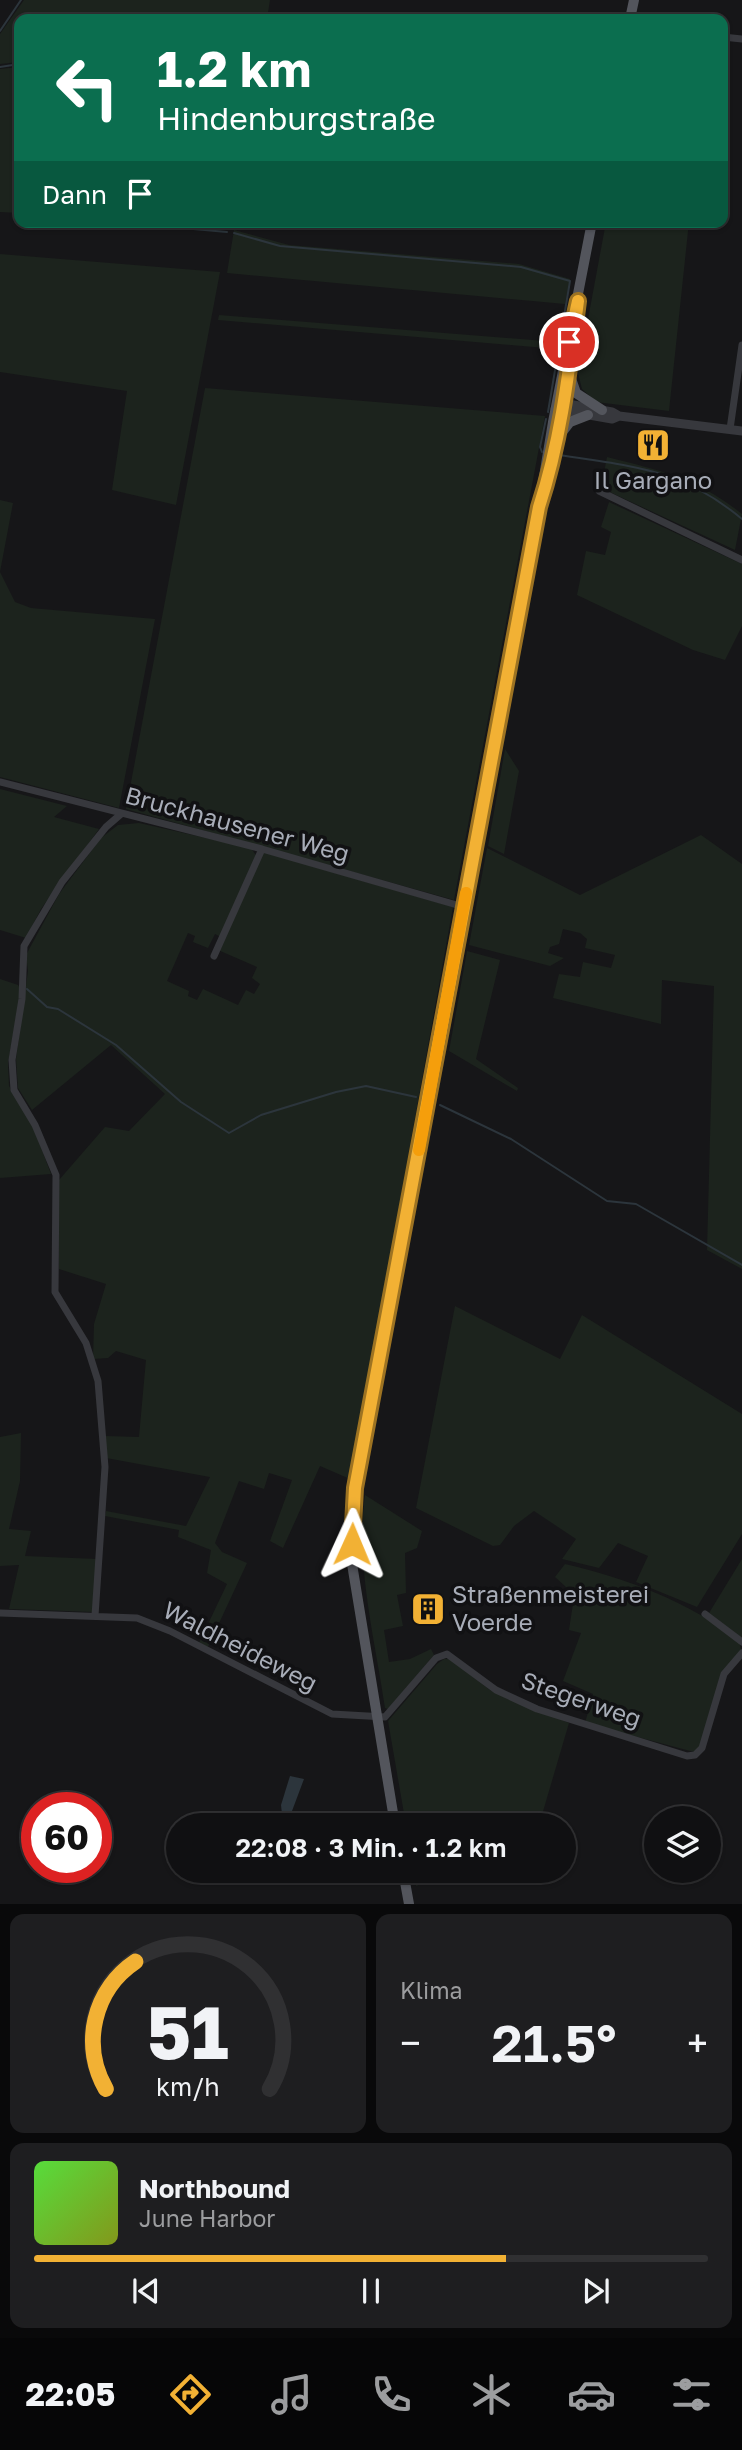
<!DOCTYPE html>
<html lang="de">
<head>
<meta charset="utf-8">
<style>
	body { margin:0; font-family:"Golos Text",sans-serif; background:#1e1e20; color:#f1f3f6; height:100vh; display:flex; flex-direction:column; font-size:26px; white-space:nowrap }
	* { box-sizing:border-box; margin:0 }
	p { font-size:23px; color:#9c9d9f }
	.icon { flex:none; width:38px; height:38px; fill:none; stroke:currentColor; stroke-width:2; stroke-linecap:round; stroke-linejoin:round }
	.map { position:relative; height:1904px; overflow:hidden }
	.details { display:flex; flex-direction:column; gap:10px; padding:10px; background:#09090a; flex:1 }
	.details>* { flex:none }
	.top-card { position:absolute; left:14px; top:14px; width:714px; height:214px; border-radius:14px; box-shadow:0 2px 5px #0004,0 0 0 2px #303032; background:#0b6e4f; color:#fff; overflow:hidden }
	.buttons { position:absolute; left:644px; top:1806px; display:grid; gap:14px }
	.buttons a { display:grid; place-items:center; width:77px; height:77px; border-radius:50%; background:#101012; box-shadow:0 2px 5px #0004,0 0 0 2px #303032; font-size:35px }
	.speed { position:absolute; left:21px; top:1792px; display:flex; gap:14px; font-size:35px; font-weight:700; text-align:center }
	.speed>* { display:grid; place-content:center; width:91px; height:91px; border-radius:50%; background:#101012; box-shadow:0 2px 5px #0004,0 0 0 2px #303032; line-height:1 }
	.speed .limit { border:10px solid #d22; background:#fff; color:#111 }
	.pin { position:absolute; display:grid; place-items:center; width:60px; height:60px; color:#fff; margin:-30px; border:4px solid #fff; border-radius:50%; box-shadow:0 2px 7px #0007 }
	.me { position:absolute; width:77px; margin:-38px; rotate:1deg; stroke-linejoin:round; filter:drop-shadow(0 0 5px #0008) }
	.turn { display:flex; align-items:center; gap:24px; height:147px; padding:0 28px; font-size:32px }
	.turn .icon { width:91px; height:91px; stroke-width:2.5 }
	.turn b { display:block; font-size:49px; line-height:60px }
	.then { display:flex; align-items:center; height:66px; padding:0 28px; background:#0003; gap:14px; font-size:26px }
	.big { font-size:52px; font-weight:600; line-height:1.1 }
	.details .widget { flex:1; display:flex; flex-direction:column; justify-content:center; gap:10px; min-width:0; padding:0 24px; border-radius:14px; background:#1e1e20 }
	.details .dial { align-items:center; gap:0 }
	.dial svg { height:182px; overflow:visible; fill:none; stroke:#303032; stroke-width:7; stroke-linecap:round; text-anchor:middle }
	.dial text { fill:#f1f3f6; stroke:none }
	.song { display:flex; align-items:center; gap:21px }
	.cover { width:84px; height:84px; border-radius:10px; background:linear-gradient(135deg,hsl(110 70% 55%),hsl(70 70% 35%)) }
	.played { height:7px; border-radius:4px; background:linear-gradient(90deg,#f2b134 70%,#303032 70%) }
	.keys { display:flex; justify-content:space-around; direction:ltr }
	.heat { display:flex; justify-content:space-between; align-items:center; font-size:38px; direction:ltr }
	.details .tiles { flex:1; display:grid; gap:10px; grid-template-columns:1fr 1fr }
	.widget:last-child { grid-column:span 2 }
	.trip { position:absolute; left:166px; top:1813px; width:410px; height:70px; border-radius:35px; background:#101012; box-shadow:0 2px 5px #0004,0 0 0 2px #303032; font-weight:600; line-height:70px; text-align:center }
	.tabs { display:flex; height:112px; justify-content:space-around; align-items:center; background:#060607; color:#9c9d9f }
	.tabs .icon { width:49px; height:49px }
	.tabs .on { color:#f2b134 }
	.tabs b { font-size:32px; color:#f1f3f6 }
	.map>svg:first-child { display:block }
	.green { fill:#1c231d }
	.water { fill:#2c353c }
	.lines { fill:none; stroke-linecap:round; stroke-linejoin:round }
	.stream { stroke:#2c353c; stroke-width:2 }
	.minor { stroke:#37383d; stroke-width:7 }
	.tertiary { stroke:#37383d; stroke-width:9 }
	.primary { stroke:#53555c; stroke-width:10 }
	.route-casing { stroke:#9d7322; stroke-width:18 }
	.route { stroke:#f2b134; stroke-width:12 }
	.slow { stroke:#f59e0b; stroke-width:12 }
	.labels { text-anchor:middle; stroke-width:7; stroke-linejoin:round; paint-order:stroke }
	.poi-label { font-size:24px; fill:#a8adb8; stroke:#111113 }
	.street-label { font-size:24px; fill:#a8adb8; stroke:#111113 }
</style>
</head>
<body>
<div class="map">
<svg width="742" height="1904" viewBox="0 0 742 1904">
	<rect width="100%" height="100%" fill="#161618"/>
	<path class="green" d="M24 0H270L267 19H19V62L0 64V34Z
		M19 67V213L0 212V69Z
		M606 222H689L669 411 596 402 582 389 578 373Z
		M234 230 289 245 519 264 570 279 565 304 227 273Z
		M0 254 220 272 176 505 112 490 127 391 0 372Z
		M219 315 558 342 557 349 218 320Z
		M205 388 545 416 454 900 126 809Z
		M607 457C662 471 697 478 742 514L735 550 601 488Z
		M0 500 13 503 0 572 15 602 31 608 155 619 119 808 0 777Z
		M609 502 742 564V626L725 660 693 650 577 595 586 551 605 555 611 532 601 527Z
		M505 749 519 771 504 854 488 846Z
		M0 789 67 806 54 817 99 829 41 909 26 938 0 930Z
		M139 823 251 848 257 857 221 937 215 934 208 948 193 942 195 936 188 933 167 981 189 991 188 996 197 1000 203 989 238 1005 246 990 254 994 260 984 252 978 257 967 218 950 263 852 453 907 350 1479 320 1466 283 1548 270 1541 292 1480 269 1473 264 1489 239 1481 215 1543 222 1552 247 1563 208 1647 199 1643 227 1584 207 1573 211 1550 178 1537 179 1530 105 1516 106 1511 186 1526 210 1477 106 1458 105 1436 139 1437 146 1360 116 1351 108 1358 93 1359 94 1324 106 1284 59 1269V1180L105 1127 129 1131 165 1094 111 1045 32 1110 18 1088 16 1059 28 971 26 955 59 894 101 838 118 825Z
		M701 835 742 864V1269L707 1250 714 986 662 980 661 1024 553 998 559 974 580 977 583 962 611 968 615 955 585 948 587 939 580 933 563 929 559 944 550 947 548 953 564 958 550 966 469 945 487 848 580 895Z
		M467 951 500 960 476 1059 518 1088 517 1091 449 1051Z
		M0 979 18 985 21 990 8 1063 9 1086 34 1129 51 1174 0 1178Z
		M455 1306 560 1359 582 1315 742 1414V1534L697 1607 636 1582 648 1556 618 1543 599 1568 562 1559 576 1539 534 1511 514 1526 500 1545 493 1546 416 1508Z
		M21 1433 20 1481 9 1529 31 1531 25 1556 97 1559 93 1612 9 1609 19 1565 0 1566V1437Z
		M365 1495 422 1531 417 1548 405 1553 406 1593 397 1595 403 1626 384 1630 389 1662 410 1659 431 1649 434 1655 388 1709 385 1708C375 1639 355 1564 365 1495Z
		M742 1559V1638L709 1613Z
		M565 1564C626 1578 690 1602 739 1641L741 1650 723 1673 702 1744 694 1752 585 1723 593 1694 563 1681 581 1633 569 1630 574 1597 562 1593 566 1587 555 1577Z
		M444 1659H450L490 1690 569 1723 539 1825H527L523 1821 499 1815 496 1825H406L388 1721 437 1664Z
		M413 1871H461L416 1886Z"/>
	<path class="water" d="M290 1776 304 1779 289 1819 282 1814 281 1805Z"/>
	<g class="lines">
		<path class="stream" d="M0 31 21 0
			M0 67 19 64
			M114 222 227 232
			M234 233 280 246 521 267 570 281 548 412
			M542 452 540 447 546 419
			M559 455C634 467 681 468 742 519
			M27 989 47 1007 58 1009 116 1045 181 1102 229 1133 261 1115 336 1092 366 1086 416 1097
			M440 1105 511 1139 607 1201 636 1204 742 1265"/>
		<path class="minor" d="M723 37 742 39
			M730 429 742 345
			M599 491 742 560
			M0 782 262 849 464 907
			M214 956 262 849
			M0 1613 137 1618 170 1631 332 1714 385 1717 436 1658 447 1654 496 1690 537 1709 687 1756 695 1755 702 1748 724 1674 742 1653
			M705 1614 742 1642
			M95 1616 105 1467 98 1381 86 1343 55 1292 56 1175 35 1125 14 1090 12 1060 22 999 24 946 62 882 106 827 121 814"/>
		<path class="tertiary" d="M557 402 612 412 619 416
			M555 409 612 419 619 416 742 431"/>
		<path class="primary" d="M630 19 634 0
			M569 373 576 393 602 410
			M556 440 570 422 588 415
			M395 1825 352 1564 353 1507 539 507 553 422 592 222
			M403 1871 409 1904"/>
	</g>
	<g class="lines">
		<g class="route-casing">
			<path id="route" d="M352 1544 355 1488 539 507C561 440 569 370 578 301L569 342"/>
		</g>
		<use href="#route" class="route"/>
		<path class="slow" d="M419 1150 466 893"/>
	</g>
	<defs>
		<g id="restaurant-square" transform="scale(1.75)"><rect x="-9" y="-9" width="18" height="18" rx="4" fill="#f2b134" stroke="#111113"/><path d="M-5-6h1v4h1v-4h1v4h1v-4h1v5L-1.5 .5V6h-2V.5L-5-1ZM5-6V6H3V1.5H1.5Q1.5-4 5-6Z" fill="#111"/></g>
		<g id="building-square" transform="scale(1.75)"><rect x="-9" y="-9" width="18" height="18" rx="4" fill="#f2b134" stroke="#111113"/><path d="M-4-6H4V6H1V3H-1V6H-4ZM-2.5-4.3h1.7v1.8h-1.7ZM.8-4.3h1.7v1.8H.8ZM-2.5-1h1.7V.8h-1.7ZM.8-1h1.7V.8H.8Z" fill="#111"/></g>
	</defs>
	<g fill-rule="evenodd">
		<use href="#restaurant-square" x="653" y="445"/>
		<use href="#building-square" x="428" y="1609"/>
	</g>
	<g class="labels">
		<g class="poi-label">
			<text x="653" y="489">Il Gargano</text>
			<text x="452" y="1603" text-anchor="start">Straßenmeisterei<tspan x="452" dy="28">Voerde</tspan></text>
		</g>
		<g class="street-label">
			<text transform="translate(237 825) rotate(15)" y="8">Bruckhausener Weg</text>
			<text transform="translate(240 1647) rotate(27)" y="8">Waldheideweg</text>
			<text transform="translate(581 1700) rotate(19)" y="8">Stegerweg</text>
		</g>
	</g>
</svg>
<div class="buttons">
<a><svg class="icon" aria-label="layers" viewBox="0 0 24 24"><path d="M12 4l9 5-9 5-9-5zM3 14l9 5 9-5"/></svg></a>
</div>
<div class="speed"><div class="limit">60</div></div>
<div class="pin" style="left:569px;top:342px;background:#d93025"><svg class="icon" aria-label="arrive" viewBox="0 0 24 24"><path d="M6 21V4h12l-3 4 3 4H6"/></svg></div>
<svg class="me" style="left:352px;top:1544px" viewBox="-20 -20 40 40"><path d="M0-17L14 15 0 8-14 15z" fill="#f2b134" stroke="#fff" stroke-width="4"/></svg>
<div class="trip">22:08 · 3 Min. · 1.2 km</div>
<div class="top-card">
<div class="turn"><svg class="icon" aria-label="left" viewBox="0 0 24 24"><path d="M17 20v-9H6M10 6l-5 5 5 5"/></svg><div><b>1.2 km</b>Hindenburgstraße</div></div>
<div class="then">Dann<svg class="icon" aria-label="arrive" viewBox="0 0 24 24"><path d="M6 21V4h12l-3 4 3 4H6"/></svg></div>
</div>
</div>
<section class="details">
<div class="tiles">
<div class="widget dial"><svg viewBox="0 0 100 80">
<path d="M14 69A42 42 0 1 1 86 69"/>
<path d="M14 69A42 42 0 0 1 27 13" stroke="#f2b134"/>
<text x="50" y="56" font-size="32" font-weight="700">51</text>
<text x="50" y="72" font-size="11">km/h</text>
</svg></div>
<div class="widget"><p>Klima</p>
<div class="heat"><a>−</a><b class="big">21.5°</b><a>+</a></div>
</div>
<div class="widget">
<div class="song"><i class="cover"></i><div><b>Northbound</b><p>June Harbor</p></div></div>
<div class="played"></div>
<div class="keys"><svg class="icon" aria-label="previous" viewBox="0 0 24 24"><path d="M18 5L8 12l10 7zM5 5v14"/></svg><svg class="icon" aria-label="pause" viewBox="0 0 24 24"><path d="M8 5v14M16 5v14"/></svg><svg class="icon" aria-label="next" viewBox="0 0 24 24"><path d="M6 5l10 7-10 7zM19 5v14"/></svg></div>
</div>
</div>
</section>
<nav class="tabs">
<b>22:05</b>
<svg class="icon on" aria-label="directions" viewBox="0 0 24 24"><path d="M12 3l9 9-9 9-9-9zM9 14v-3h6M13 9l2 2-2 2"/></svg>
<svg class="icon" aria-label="music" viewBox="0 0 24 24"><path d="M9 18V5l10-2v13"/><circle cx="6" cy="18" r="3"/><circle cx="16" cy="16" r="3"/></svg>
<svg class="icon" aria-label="phone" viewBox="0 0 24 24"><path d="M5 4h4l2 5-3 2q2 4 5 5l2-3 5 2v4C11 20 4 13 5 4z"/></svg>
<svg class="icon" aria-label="climate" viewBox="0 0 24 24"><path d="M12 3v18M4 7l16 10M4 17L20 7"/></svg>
<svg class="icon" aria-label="car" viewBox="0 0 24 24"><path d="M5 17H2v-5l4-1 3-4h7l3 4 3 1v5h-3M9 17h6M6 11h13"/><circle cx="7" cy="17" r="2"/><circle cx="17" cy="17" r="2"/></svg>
<svg class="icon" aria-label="filters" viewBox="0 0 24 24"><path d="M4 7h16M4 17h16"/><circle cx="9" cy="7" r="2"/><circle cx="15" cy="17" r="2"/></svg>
</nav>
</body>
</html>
